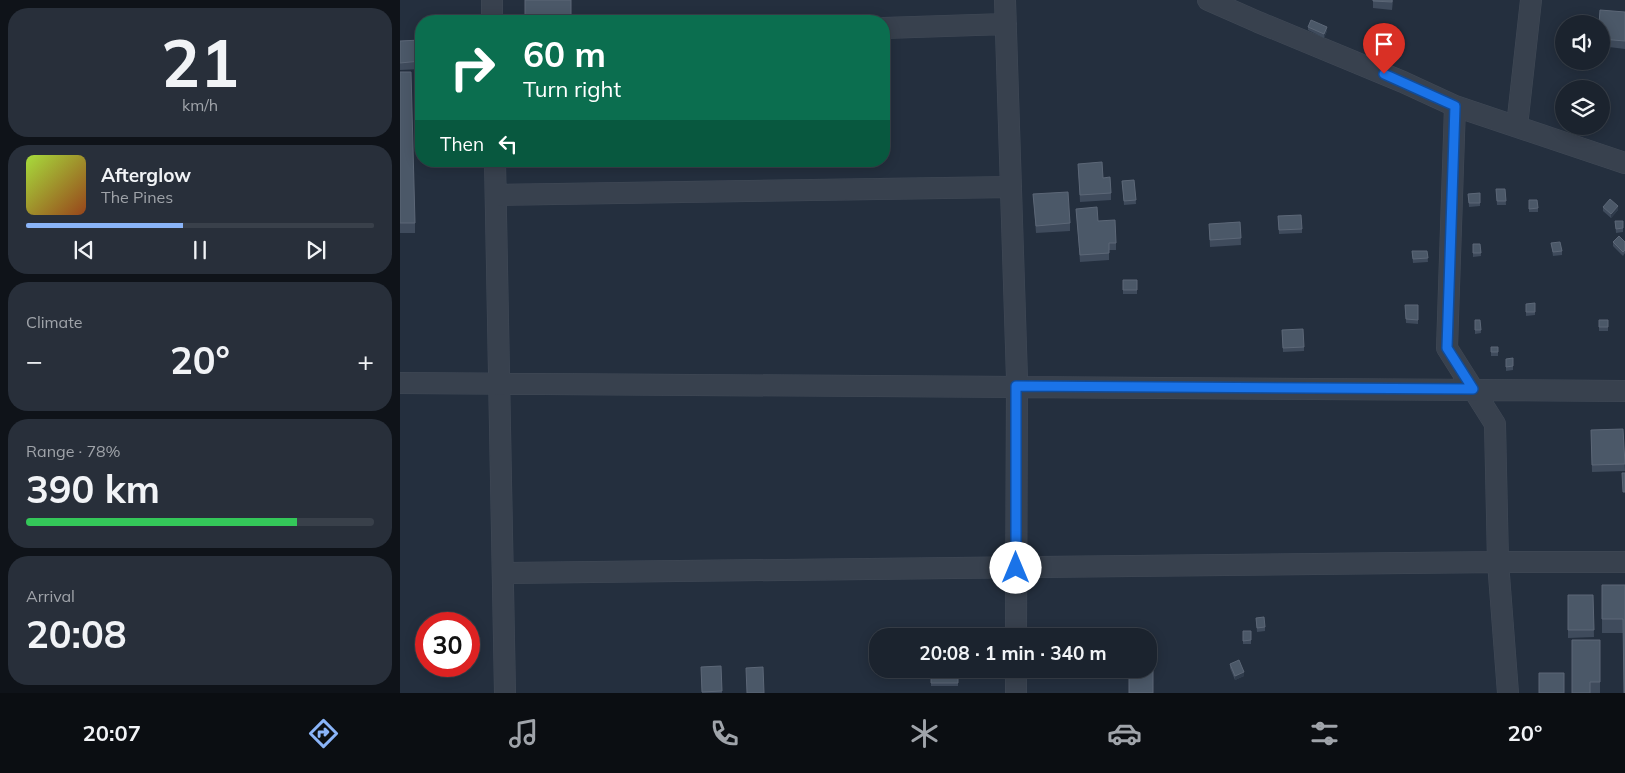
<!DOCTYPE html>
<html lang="en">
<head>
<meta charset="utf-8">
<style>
	body { margin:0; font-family:Mulish,sans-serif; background:#282f3a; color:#f1f3f6; height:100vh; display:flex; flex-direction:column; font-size:19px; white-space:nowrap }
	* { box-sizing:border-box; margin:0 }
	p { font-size:16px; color:#a0a4aa }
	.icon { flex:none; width:28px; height:28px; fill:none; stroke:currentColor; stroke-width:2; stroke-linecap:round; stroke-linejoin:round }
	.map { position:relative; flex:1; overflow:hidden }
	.side { display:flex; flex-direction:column; gap:8px; padding:8px; background:#0f1319; width:400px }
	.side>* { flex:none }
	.guide { position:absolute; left:15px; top:15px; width:475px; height:152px; border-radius:20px; box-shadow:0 2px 12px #0003,0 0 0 1px #39404a; background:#0b6e4f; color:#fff; overflow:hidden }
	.controls { position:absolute; left:1155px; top:15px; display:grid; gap:10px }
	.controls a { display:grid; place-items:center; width:55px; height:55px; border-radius:50%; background:#1b232e; box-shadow:0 2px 12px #0003,0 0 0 1px #39404a; font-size:25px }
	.speed { position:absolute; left:15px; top:612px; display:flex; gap:10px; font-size:25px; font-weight:700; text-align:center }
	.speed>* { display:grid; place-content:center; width:65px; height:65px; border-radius:50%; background:#1b232e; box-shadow:0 2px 12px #0003,0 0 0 1px #39404a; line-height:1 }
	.speed .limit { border:8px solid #d22; background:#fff; color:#111 }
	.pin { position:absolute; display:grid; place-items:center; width:42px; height:42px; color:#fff; margin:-51px -21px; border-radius:50% 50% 50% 0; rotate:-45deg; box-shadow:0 0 5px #0007 }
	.pin .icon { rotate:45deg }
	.me { position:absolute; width:55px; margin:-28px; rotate:0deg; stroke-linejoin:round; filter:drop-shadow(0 0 4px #0008) }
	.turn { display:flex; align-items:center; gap:18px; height:105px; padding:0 25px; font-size:22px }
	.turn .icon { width:65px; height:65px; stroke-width:2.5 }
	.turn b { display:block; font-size:35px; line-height:42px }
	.then { display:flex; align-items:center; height:48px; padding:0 25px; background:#0003; gap:10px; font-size:19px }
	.big { font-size:38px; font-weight:700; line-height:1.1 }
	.side .widget { flex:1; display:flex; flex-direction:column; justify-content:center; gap:8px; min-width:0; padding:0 18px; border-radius:20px; background:#282f3a }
	.side .dial { align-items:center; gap:0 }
	.dial b { font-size:65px; line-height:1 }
	.song { display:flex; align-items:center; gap:15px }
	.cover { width:60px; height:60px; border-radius:8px; background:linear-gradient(135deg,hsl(80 70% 55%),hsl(20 70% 35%)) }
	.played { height:5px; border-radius:2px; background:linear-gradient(90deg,#8ab4f8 45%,#39404a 45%) }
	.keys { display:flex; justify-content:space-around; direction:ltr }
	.heat { display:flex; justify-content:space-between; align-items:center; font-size:28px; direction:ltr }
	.charge { height:8px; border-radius:4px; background:linear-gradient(90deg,#34c759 78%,#39404a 0) }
	.trip { position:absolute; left:469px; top:628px; width:288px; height:50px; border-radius:20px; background:#1b232e; box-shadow:0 2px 12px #0003,0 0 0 1px #39404a; font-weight:700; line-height:50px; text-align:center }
	.tab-bar { display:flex; height:80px; justify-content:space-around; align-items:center; background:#0b0e12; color:#a0a4aa }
	.tab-bar .icon { width:35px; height:35px }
	.tab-bar .active { color:#8ab4f8 }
	.tab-bar b { font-size:22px; color:#f1f3f6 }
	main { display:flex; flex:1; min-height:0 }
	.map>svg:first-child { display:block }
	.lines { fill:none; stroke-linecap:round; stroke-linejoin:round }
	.street-casing { stroke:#414a57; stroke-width:22 }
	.street { stroke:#38414e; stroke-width:21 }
	.wall { fill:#3f4b5c }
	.shaded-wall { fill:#2f3b4b }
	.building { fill:#4b5868; stroke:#5c6777 }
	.route-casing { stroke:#114b97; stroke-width:12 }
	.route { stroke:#1a73e8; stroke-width:9 }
</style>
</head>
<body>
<main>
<section class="side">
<div class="widget dial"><b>21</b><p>km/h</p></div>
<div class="widget">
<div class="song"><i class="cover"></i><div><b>Afterglow</b><p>The Pines</p></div></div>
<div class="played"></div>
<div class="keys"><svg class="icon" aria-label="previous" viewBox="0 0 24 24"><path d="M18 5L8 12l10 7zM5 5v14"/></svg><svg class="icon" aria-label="pause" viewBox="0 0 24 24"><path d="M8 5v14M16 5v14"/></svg><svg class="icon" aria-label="next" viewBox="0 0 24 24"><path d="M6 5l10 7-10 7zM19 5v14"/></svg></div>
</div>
<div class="widget"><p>Climate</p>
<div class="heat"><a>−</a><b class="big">20°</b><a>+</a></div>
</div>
<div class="widget"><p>Range · 78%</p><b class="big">390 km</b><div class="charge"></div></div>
<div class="widget"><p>Arrival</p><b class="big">20:08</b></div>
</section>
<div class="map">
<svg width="1225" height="693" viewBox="0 0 1225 693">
	<rect width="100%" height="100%" fill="#242f3e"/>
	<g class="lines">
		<g class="street-casing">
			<path id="street" d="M92 0V21
				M605 0 617 379 616 636
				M808 0 858 22 1003 82 1055 106 1225 163
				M484 28 606 24
				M1055 106 1047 348 1095 424 1098 562 1108 693
				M1117 126 1131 0
				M95 161 105 693
				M96 195 611 187
				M0 383 1225 391
				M103 573 1098 562H1225
				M616 669V693"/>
		</g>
		<use href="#street" class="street"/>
	</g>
	<path class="wall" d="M125 0H171V21H125Z
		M973 0H993L992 10 973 8Z
		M1225 12V49L1201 46V24Z
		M908 27 927 31 924 38 908 30Z
		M21 40V69L0 70V41Z
		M0 72 15 223V233H0Z
		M678 164 703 178 711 193V200L680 202Z
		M734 180 736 204 724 205 722 181Z
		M1096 189H1105L1106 205H1097Z
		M1080 193V206L1069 207 1068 194Z
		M633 194 670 223V231L636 233Z
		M1129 200 1138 208V212H1129Z
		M1203 207 1218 210 1211 218 1203 211Z
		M676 209 698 221 716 243V250H709V260L680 262Z
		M878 216 902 229V233L879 234Z
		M1215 221H1223V232L1216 233Z
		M840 222 841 245 810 247 809 224Z
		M1213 242H1225V253L1223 256 1213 246Z
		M1151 243 1162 251V255L1153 256Z
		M1073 244H1080L1081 256 1073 257Z
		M1012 251H1027L1028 262 1013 263Z
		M723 280H737V294H723Z
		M1135 303V315L1126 316V304Z
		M1005 305H1018V324L1006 323Z
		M1075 320H1080L1081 333 1075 334Z
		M1199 320H1208V331H1199Z
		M882 330 904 347V351L883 352Z
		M1091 347H1098V356H1091Z
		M1113 358V370L1106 371V359Z
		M1223 429 1225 471 1192 472 1191 430Z
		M1202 585H1225L1223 633H1202Z
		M1168 595H1193L1194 637 1168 638Z
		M856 618 865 627V631L857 632Z
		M843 631H851V644H843Z
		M1200 640V693H1172Z
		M830 664 844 676 835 680 830 668Z
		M321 666 322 693H302L301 667Z
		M531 672H558V686H531Z"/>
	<path class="shaded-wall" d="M927 27V31L924 38V34Z
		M1218 206V210L1211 218V214Z
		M844 672V676L835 680V676Z"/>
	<path class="building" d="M125 0H171V15H125Z
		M973 0H992V2L973 1Z
		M1200 10 1225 12V41L1201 39V24H1199Z
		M911 20 927 27 924 34 908 27Z
		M21 40V61L0 63V41Z
		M0 72H11L15 223H0Z
		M702 162 703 178 710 177 711 193 680 195 678 164Z
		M734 180 736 200 724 201 722 181Z
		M1096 189H1105L1106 201H1097Z
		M668 192 670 223 636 226 633 194Z
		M1080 193V203H1069L1068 194Z
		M1210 199 1218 206 1211 214 1203 207Z
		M1129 200H1137L1138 208 1129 209Z
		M697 207 698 221 715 220 716 243H709V253L680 255 676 209Z
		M901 215 902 229 879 230 878 216Z
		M1215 221H1223V228L1216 229Z
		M840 222 841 238 810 240 809 224Z
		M1219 236 1225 242V250L1223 252 1213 242Z
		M1160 242 1162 251 1153 252 1151 243Z
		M1073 244H1080L1081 253H1073Z
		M1012 251H1027L1028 258 1013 259Z
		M723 280H737V290H723Z
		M1135 303V312H1126V304Z
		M1005 305H1018V320L1006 319Z
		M1075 320H1080L1081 330H1075Z
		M1199 320H1208V327H1199Z
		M903 329 904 347 883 348 882 330Z
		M1091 347H1098V352H1091Z
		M1113 358V366L1106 367V359Z
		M1223 429 1225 464 1192 465 1191 430Z
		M1222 473H1225V492H1223Z
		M1202 585H1225V693H1224L1223 619H1202Z
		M1168 595H1193L1194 630H1168Z
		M864 617 865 627 857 628 856 618Z
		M843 631H851V640L843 641Z
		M1172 640H1200V682H1190V693H1172Z
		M839 660 844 672 835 676 830 664Z
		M321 666 322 691 302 692 301 667Z
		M748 666H753V693H729V669H748Z
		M363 667 364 693H347L346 668Z
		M531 672H558V683H531Z
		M1139 673H1164V693H1139Z"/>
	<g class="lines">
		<g class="route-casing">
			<path id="route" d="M616 568V386L1073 389 1047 348 1055 106 984 74"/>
		</g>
		<use href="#route" class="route"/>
	</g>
</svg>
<div class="controls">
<a><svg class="icon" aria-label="sound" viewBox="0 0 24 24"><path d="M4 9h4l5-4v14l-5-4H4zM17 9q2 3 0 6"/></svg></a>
<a><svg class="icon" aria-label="layers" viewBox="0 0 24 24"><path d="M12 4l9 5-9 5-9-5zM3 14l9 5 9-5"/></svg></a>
</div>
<div class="speed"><div class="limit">30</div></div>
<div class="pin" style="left:984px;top:74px;background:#d93025"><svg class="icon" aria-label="arrive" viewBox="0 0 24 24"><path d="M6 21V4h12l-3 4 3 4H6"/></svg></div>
<svg class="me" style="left:616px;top:568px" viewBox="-20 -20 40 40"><circle r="19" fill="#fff"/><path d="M0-13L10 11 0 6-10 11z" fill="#1a73e8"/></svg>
<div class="trip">20:08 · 1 min · 340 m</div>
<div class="guide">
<div class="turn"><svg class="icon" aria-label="right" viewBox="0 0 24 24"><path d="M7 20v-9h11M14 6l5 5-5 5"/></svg><div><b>60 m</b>Turn right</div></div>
<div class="then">Then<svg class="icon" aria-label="left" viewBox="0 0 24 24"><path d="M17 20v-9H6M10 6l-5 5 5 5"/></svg></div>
</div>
</div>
</main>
<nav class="tab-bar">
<b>20:07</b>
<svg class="icon active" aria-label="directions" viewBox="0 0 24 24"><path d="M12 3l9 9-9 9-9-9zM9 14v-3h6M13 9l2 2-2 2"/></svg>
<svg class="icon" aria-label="music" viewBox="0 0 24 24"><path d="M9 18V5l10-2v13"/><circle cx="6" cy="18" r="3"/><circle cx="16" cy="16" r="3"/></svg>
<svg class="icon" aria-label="phone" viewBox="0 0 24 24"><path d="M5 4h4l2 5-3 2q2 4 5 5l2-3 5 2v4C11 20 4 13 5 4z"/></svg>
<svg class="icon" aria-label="climate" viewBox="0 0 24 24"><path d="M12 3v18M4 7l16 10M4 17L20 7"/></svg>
<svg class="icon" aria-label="car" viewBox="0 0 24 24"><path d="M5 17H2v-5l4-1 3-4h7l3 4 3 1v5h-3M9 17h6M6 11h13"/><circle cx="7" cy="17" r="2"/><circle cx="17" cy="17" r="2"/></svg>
<svg class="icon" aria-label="filters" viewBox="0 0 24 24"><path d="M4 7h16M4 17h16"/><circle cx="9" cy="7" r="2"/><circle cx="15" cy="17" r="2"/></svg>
<b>20°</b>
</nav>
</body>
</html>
